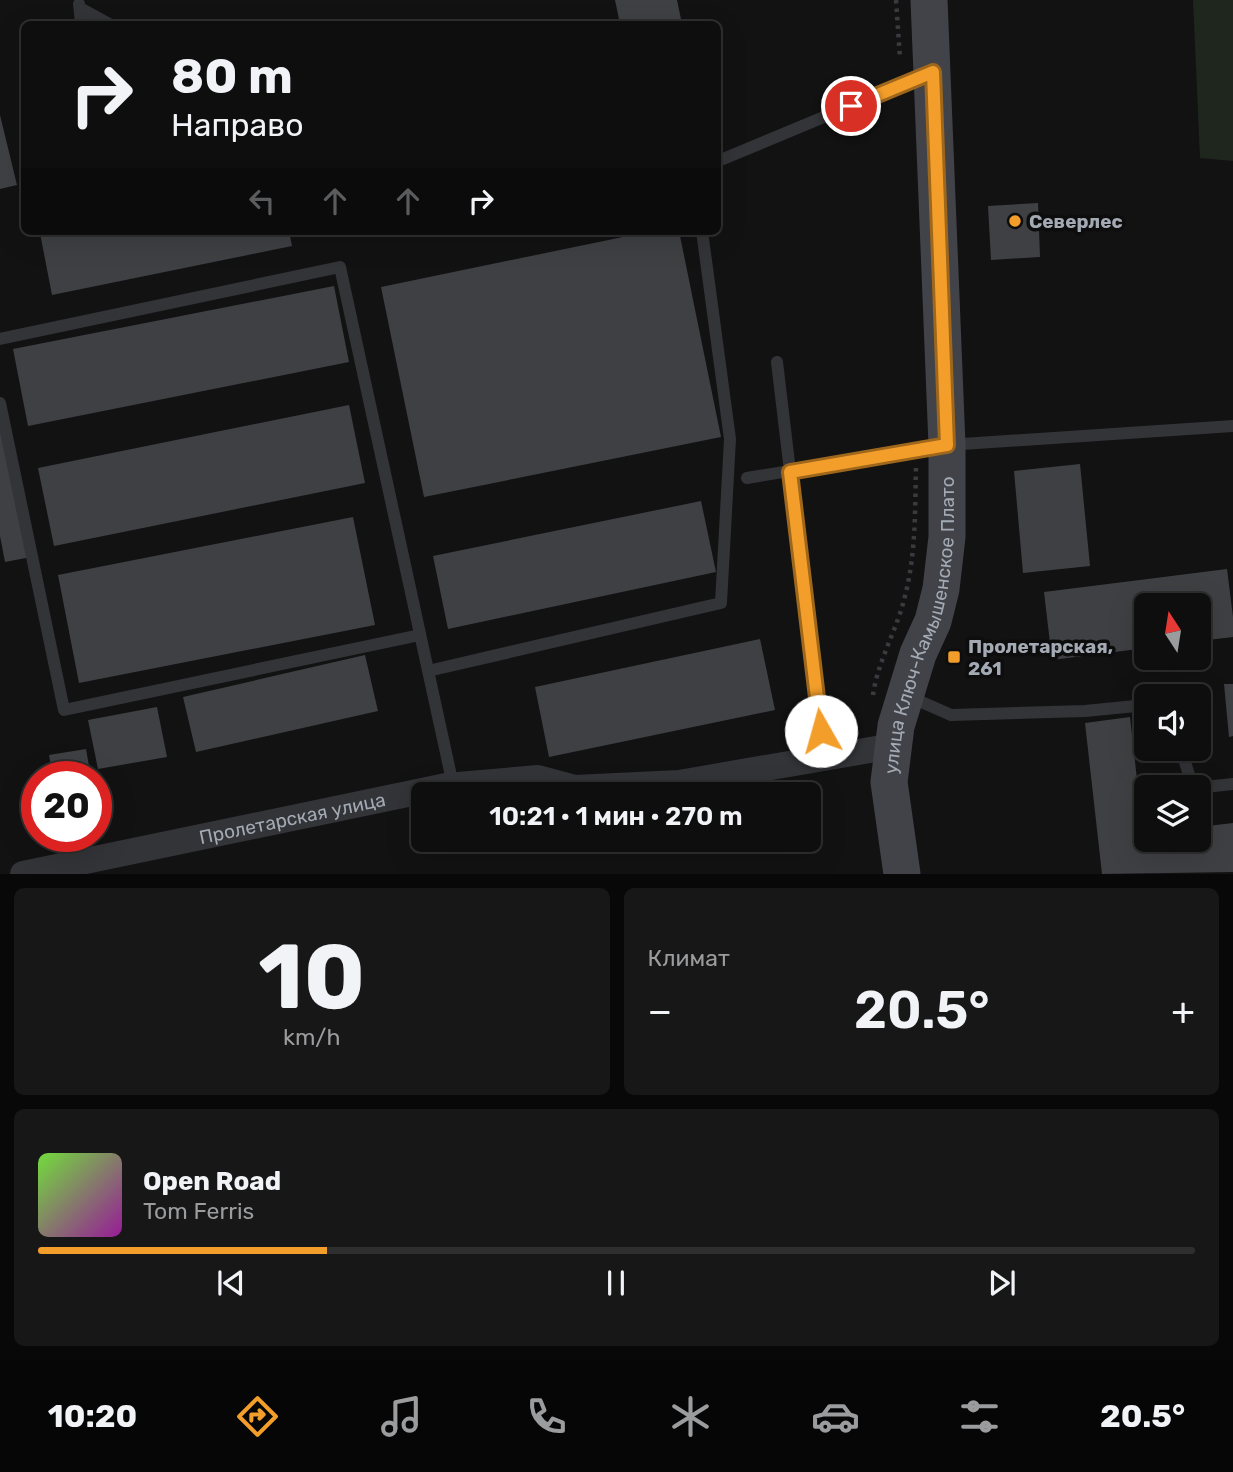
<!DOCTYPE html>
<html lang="ru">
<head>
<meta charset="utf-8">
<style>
	body { margin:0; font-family:Rubik,sans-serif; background:#171717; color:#f1f3f6; height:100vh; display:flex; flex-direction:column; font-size:26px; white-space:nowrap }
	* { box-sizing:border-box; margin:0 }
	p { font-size:23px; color:#9b9c9e }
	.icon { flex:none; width:38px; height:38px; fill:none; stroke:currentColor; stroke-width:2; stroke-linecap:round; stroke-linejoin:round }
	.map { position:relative; height:874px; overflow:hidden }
	.details { display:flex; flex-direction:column; gap:14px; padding:14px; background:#080808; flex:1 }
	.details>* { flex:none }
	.banner { position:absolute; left:21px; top:21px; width:700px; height:214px; border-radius:10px; box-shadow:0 7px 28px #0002,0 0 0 2px #2e2e2e; background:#0e0e0e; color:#f1f3f6; overflow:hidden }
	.needle { width:46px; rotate:348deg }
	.tools { position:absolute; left:1134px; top:593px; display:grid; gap:14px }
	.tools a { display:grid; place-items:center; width:77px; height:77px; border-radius:10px; background:#0e0e0e; box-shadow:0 7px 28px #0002,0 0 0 2px #2e2e2e; font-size:35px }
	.speed { position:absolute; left:21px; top:761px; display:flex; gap:14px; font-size:35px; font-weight:700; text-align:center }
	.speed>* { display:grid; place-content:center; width:91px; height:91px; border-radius:50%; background:#0e0e0e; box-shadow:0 7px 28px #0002,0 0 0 2px #2e2e2e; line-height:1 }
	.speed .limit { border:10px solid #d22; background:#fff; color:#111 }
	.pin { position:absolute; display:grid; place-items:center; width:60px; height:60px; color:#fff; margin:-30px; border:4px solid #fff; border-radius:50%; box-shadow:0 2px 7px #0007 }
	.me { position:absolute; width:77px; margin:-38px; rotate:353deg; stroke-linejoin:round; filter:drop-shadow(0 0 5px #0008) }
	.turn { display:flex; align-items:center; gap:24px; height:147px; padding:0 35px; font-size:32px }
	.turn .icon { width:91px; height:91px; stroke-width:2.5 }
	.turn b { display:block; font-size:49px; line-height:60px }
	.lanes { display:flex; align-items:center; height:66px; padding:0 35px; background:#0003; justify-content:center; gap:35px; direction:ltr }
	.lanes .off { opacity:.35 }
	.big { font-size:52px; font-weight:600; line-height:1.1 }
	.details .card { flex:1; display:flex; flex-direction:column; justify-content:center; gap:10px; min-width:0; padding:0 24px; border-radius:10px; background:#171717 }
	.details .dial { align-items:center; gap:0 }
	.dial b { font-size:91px; line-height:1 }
	.song { display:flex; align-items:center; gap:21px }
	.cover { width:84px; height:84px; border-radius:10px; background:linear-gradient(135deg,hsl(100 70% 55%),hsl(300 70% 35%)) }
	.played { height:7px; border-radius:4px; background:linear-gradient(90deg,#f39e2a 25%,#2e2e2e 25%) }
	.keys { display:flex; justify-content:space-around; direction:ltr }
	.heat { display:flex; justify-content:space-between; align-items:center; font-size:38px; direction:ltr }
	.details .tiles { flex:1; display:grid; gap:14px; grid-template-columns:1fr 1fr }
	.card:last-child { grid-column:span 2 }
	.trip { position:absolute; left:411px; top:782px; width:410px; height:70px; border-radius:10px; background:#0e0e0e; box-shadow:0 7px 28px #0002,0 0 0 2px #2e2e2e; font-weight:600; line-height:70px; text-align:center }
	.tabs { display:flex; height:112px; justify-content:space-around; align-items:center; background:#060606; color:#9b9c9e }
	.tabs .icon { width:49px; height:49px }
	.tabs .on { color:#f39e2a }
	.tabs b { font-size:32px; color:#f1f3f6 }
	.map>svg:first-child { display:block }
	.green { fill:#1e261e }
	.building { fill:#3e4043 }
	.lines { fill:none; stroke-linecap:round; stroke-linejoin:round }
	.path { stroke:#393b3f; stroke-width:4.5; stroke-dasharray:3.5 5; stroke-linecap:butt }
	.lane { stroke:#333438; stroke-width:12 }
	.street { stroke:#333438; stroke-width:26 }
	.secondary { stroke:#414348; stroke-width:37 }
	.route-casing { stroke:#9e671b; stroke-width:18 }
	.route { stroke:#f39e2a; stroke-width:12 }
	.poi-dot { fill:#f39e2a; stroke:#0d0d0e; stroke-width:2.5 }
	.labels { text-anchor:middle; stroke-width:7; stroke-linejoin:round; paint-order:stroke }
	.poi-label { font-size:19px; font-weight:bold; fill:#a3aab4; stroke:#0d0d0e; text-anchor:start }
	.street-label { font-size:19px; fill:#a3aab4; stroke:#0d0d0e }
</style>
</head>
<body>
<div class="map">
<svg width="1233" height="874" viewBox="0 0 1233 874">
	<rect width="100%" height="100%" fill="#121213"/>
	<path class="green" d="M1193 0H1233V161L1200 158Z"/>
	<path class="building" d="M615 0H677L682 24H620Z
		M0 115 17 185 0 189Z
		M1038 203 1040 257 991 260 988 206Z
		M49 231H289L292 246 52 295 40 233Z
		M652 231H679L721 437 424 497 381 287Z
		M334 286 349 362 28 426 13 349Z
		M349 405 365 483 54 546 38 468Z
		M0 411 31 557 5 562 0 536Z
		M1080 464 1090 566 1023 573 1014 471Z
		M701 501 716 572 448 629 433 556Z
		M353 517 375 625 79 683 58 575Z
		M1227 569 1233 617V637L1199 641V606H1146V648L1052 660 1044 592Z
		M760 639 775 710 549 757 535 687Z
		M365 655 378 711 196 752 183 697Z
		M1224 684H1233V736L1229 737Z
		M157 707 167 757 98 769 88 720Z
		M1130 717 1143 833H1146V840H1199V827L1233 823V872L1102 874 1085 723Z
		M86 749 91 777H53L49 755Z"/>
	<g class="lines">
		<path class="path" d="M896 0 900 58
			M873 695C878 660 897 630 905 596 916 554 915 509 916 465"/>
		<path class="lane" d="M79 4 81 24
			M80 8 109 24
			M723 159 927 74
			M0 339 340 267 453 785
			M777 362 824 757
			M0 403 64 710 420 635
			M747 478 947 445 1233 426
			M428 671 721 603 730 439 702 231
			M908 696 951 715 1085 711 1146 705
			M1181 749 1193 788
			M1195 788 1233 784"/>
		<path class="street" id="s1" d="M23 874 446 786 538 778 575 788 679 783 893 746"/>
		<path class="secondary" id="s2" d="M902 874 889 782 896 726 918 654 933 621 941 589 947 537V445L929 0"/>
	</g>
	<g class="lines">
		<g class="route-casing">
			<path id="route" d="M821 731 790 472 947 445 933 72 851 106"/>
		</g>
		<use href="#route" class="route"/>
	</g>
	<g class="poi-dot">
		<circle cx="1015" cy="221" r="7"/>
		<rect x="947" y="650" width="14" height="14" rx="3.5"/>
	</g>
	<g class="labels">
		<g class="poi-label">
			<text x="1029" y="228">Северлес</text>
			<text x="968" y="653">Пролетарская,<tspan x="968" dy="22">261</tspan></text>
		</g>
		<g class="street-label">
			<text dy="7" stroke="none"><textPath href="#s2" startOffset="254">улица Ключ-Камышенское Плато</textPath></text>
			<text dy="7" stroke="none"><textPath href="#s1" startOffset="275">Пролетарская улица</textPath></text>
		</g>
	</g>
</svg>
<div class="tools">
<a><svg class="needle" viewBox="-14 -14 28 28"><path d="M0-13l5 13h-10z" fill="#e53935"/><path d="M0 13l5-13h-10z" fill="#9b9c9e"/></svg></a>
<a><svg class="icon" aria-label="sound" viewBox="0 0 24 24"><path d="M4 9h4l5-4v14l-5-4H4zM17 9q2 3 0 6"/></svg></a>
<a><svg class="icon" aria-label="layers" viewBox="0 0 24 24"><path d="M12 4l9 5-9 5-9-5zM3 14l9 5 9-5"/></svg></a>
</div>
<div class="speed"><div class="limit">20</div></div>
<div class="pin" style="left:851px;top:106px;background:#d93025"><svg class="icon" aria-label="arrive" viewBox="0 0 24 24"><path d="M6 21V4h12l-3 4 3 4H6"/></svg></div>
<svg class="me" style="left:821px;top:731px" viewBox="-20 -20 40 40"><circle r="19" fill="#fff"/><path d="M0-13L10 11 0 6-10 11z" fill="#f39e2a"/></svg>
<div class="trip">10:21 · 1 мин · 270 m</div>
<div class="banner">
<div class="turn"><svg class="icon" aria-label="right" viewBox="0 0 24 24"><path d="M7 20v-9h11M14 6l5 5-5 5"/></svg><div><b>80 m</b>Направо</div></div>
<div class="lanes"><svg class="icon off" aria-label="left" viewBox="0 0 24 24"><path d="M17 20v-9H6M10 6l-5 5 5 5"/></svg><svg class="icon off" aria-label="ahead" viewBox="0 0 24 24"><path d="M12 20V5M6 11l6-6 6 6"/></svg><svg class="icon off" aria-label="ahead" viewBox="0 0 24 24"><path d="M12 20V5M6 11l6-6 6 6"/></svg><svg class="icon" aria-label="right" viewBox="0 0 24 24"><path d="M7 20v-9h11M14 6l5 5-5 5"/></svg></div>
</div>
</div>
<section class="details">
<div class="tiles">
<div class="card dial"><b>10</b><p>km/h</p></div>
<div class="card"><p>Климат</p>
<div class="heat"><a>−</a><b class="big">20.5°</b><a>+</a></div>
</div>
<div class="card">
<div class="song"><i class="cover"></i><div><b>Open Road</b><p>Tom Ferris</p></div></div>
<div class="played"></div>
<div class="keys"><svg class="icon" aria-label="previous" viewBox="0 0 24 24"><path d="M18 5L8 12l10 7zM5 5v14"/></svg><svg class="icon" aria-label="pause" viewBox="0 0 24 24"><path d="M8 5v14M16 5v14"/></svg><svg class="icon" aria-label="next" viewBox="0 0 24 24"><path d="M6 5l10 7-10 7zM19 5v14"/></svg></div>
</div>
</div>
</section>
<nav class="tabs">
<b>10:20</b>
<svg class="icon on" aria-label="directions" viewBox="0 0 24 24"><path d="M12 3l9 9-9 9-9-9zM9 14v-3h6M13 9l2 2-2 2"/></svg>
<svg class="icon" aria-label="music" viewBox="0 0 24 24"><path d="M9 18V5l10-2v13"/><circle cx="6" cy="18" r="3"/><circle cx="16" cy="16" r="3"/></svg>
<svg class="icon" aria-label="phone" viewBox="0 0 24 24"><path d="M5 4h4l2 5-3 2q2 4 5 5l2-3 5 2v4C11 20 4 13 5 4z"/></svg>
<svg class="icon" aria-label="climate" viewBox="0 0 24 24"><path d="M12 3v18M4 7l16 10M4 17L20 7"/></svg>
<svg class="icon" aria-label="car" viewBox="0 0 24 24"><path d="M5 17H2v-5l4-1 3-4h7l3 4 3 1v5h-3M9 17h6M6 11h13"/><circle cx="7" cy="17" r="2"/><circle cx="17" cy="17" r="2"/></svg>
<svg class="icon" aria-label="filters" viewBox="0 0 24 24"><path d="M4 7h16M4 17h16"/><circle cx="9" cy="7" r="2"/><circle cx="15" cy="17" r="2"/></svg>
<b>20.5°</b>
</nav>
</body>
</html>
